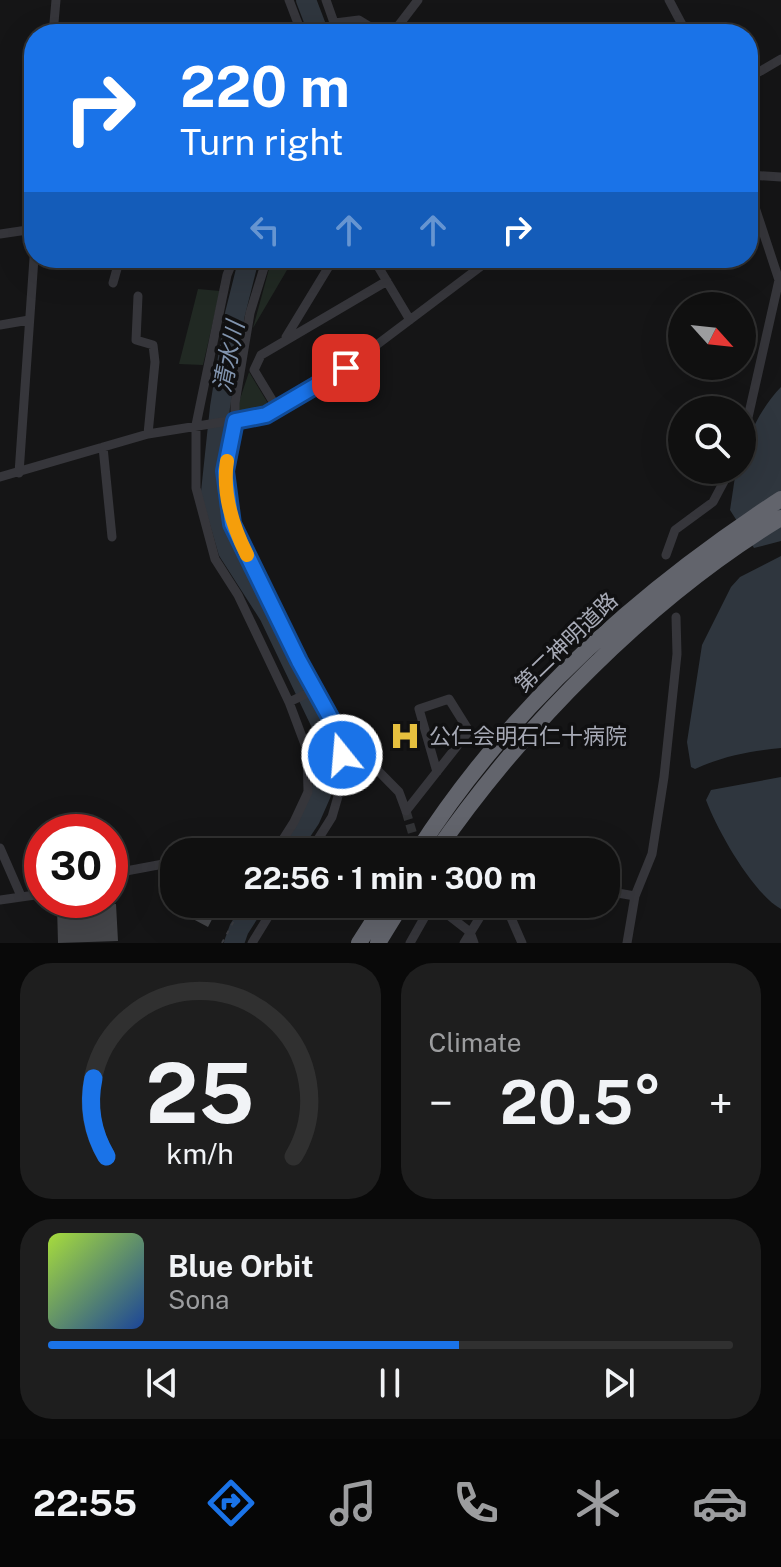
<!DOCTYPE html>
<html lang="en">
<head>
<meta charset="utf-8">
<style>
	body { margin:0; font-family:"Public Sans","Noto Sans JP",sans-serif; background:#1e1e1e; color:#f1f3f6; height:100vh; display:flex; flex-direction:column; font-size:30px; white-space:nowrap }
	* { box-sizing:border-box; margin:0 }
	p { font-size:26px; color:#9c9d9f }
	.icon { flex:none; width:44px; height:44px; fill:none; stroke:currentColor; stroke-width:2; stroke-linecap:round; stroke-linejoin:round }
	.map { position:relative; height:943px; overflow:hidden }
	.side { display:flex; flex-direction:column; gap:20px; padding:20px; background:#090909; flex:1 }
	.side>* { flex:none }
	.banner { position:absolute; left:24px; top:24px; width:734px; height:244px; border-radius:32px; box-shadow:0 8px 32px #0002,0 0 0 2px #303030; background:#1a73e8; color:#fff; overflow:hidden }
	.needle { width:52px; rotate:117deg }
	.controls { position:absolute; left:668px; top:292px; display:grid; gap:16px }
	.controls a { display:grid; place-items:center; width:88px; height:88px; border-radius:50%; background:#101010; box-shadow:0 8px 32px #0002,0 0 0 2px #303030; font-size:40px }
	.speed { position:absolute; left:24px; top:814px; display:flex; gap:16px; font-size:40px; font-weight:700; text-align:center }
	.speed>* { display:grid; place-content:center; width:104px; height:104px; border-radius:50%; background:#101010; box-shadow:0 8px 32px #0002,0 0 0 2px #303030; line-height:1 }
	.speed .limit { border:12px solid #d22; background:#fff; color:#111 }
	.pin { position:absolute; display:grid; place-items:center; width:68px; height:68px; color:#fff; margin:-34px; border-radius:16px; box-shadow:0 4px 12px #0006 }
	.me { position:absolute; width:88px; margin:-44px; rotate:343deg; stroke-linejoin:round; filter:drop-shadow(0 0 6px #0008) }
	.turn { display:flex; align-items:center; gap:28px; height:168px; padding:0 24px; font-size:36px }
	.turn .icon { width:104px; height:104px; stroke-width:2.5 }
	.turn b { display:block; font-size:56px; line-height:68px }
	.lanes { display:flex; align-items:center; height:76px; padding:0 24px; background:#0003; justify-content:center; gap:40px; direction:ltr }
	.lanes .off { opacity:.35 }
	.big { font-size:60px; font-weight:700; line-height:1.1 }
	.side .tile { flex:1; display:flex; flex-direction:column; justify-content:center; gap:12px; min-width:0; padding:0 28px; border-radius:32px; background:#1e1e1e }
	.side .dial { align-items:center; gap:0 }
	.dial svg { height:208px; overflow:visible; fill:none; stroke:#303030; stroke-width:7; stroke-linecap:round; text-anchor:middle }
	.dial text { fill:#f1f3f6; stroke:none }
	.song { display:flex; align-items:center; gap:24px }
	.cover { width:96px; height:96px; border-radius:12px; background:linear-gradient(135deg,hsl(80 70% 55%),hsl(220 70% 35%)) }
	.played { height:8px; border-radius:4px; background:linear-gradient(90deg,#1a73e8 60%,#303030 60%) }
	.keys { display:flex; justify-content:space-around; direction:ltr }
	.heat { display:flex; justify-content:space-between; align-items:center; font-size:44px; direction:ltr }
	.side .tiles { flex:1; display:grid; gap:20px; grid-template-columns:1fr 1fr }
	.tile:last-child { grid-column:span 2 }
	.trip { position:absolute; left:160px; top:838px; width:460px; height:80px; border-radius:32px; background:#101010; box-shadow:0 8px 32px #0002,0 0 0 2px #303030; font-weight:700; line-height:80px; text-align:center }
	.dock { display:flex; height:128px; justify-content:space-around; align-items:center; background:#060606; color:#9c9d9f }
	.dock .icon { width:56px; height:56px }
	.dock .active { color:#1a73e8 }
	.dock b { font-size:36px; color:#f1f3f6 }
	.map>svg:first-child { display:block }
	.green { fill:#212923 }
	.water { fill:#2f363e }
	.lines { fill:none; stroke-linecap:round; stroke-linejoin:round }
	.river { stroke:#2f363e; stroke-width:20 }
	.building { fill:#444549 }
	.minor-tunnel { stroke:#323336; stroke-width:9; stroke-dasharray:9 4.5; stroke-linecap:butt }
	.path { stroke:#3c3d42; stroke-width:2; stroke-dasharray:4 6; stroke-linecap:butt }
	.minor { stroke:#36363b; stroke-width:9 }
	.motorway { stroke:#62646c; stroke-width:16 }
	.route-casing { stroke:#114b97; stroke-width:20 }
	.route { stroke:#1a73e8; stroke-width:14 }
	.slow { stroke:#f59e0b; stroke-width:14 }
	.labels { text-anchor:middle; stroke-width:7; stroke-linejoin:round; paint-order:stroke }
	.street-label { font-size:22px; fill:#a7aab6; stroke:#101011 }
	.poi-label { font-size:22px; fill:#a7aab6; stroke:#101011; text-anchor:start }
	.water-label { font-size:24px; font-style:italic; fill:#8194ae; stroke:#101011 }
</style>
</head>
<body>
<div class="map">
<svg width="781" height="943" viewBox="0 0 781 943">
	<rect width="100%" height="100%" fill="#151516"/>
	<path class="green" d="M272 258H294L253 328Z
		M198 289 220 291 203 365 179 364Z
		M249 372 269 405 267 409 239 416V402Z"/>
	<path class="water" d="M781 387V541L754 548 730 510 736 470H742C742 443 762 406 781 387Z
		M781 556V748C750 751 723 756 695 769L691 767 687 742 702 645 731 587 740 577Z
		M781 777V909C753 893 718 832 706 800L711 790Z"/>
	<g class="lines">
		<path class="river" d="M306 0 319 34
			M249 258 235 314 220 407 211 492 228 551 269 615 325 732 326 763 321 794 310 819 288 852
			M234 943 239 929 255 904"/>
	</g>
	<path class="building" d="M116 904 118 941 58 943 57 906Z
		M198 904H220L208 927 191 918Z"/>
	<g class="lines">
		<path class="minor-tunnel" d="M406 811 418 852"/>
		<path class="path" d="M222 943 243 904"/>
		<path class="minor" d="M289 0 302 34
			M326 0 338 34
			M669 0 687 34
			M335 23 359 20 382 34
			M53 34 56 0
			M392 34 418 0
			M759 72 781 59
			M748 175 781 177
			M0 234 34 229
			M234 258 227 275 196 425V488L215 559 238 595 289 702 307 750 308 792 294 822 275 852
			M267 258 250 313 235 403V421L225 471 232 524 299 661 336 728 342 755 341 786 332 817 310 852
			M373 258 410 320
			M113 283 120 258
			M138 296 136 340 153 345 155 362 148 434
			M0 325 29 320
			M286 337 334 258
			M277 408 254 370 261 355 387 281
			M742 444 779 280 748 186
			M103 447 112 537
			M19 473 34 258
			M0 477 148 434 266 415 346 368 492 258
			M666 555 675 530 713 502 730 470
			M289 702 315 690
			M337 729 399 792 406 811
			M406 811 469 731 449 699 419 709 437 772
			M0 848 21 896
			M470 852 477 842 482 852
			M110 874 174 862
			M606 891 635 896
			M0 900 42 894
			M434 904 470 932 474 943
			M505 904 522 943
			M252 943 276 904
			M410 943 432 904
			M464 943 488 904
			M627 943 635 896 652 854 664 777 677 654 676 617"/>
		<path class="motorway" d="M417 852C509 708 638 592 781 499
			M436 852C522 727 650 597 781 518
			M359 943 384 904
			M378 943 402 904"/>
	</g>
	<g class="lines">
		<g class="route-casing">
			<path id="route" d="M342 755 336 728 299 661 232 524 225 471 235 421 266 415 346 368"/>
		</g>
		<use href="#route" class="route"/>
		<path class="slow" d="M227 461C222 493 233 527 247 555"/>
	</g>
	<defs>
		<g id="hospital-bare" transform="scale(2.4)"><path d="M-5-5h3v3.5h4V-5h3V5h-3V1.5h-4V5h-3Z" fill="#e5bf3e" stroke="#101011" stroke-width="2.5" paint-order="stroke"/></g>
	</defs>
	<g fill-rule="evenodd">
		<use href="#hospital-bare" x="405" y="736"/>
	</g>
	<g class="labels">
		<g class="street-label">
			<text transform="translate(566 642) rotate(-44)" y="8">第二神明道路</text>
		</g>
		<g class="poi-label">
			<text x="429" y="744">公仁会明石仁十病院</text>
		</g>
		<g class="water-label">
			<text transform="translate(229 357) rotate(-79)" y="8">清水川</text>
		</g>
	</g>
</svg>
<div class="controls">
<a><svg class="needle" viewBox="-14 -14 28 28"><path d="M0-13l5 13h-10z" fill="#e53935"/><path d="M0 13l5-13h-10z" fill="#9c9d9f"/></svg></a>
<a><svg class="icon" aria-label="search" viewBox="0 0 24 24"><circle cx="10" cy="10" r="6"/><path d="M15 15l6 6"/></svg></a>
</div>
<div class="speed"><div class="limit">30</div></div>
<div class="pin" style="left:346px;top:368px;background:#d93025"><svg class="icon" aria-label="arrive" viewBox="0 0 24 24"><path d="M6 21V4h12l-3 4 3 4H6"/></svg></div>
<svg class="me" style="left:342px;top:755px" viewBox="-20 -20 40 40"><circle r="17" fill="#1a73e8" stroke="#fff" stroke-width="3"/><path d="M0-11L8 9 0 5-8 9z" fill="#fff"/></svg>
<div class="trip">22:56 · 1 min · 300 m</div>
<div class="banner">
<div class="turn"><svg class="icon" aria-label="right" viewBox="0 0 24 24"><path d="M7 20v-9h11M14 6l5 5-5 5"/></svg><div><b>220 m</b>Turn right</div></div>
<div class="lanes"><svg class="icon off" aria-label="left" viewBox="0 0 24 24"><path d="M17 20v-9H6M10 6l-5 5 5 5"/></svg><svg class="icon off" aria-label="ahead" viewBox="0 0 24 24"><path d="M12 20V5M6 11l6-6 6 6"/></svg><svg class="icon off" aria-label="ahead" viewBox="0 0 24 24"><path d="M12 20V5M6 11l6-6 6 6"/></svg><svg class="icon" aria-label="right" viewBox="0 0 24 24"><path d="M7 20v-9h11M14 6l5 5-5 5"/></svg></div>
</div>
</div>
<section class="side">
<div class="tiles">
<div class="tile dial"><svg viewBox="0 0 100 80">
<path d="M14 69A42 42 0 1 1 86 69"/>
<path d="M14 69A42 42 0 0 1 9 39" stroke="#1a73e8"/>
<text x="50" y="56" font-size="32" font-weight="700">25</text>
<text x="50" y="72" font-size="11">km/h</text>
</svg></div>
<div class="tile"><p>Climate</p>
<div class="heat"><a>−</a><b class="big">20.5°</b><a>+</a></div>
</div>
<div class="tile">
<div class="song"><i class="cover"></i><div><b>Blue Orbit</b><p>Sona</p></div></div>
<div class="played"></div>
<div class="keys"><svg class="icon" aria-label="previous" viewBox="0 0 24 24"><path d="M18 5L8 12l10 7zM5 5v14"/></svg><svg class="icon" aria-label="pause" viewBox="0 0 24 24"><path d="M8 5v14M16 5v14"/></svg><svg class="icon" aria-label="next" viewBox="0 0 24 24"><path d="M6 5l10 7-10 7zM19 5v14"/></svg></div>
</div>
</div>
</section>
<nav class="dock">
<b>22:55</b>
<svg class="icon active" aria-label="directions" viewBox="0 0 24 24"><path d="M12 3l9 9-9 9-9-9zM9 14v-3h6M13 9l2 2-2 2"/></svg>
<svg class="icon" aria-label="music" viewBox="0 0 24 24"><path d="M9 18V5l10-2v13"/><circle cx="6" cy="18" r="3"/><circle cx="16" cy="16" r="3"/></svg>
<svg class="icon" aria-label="phone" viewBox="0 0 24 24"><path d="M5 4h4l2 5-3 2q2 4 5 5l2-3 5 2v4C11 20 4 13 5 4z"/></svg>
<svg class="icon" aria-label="climate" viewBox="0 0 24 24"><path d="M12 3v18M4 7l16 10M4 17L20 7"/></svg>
<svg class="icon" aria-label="car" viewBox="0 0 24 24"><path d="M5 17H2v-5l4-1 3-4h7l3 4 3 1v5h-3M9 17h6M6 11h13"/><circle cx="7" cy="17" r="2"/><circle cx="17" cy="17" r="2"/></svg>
</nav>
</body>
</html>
